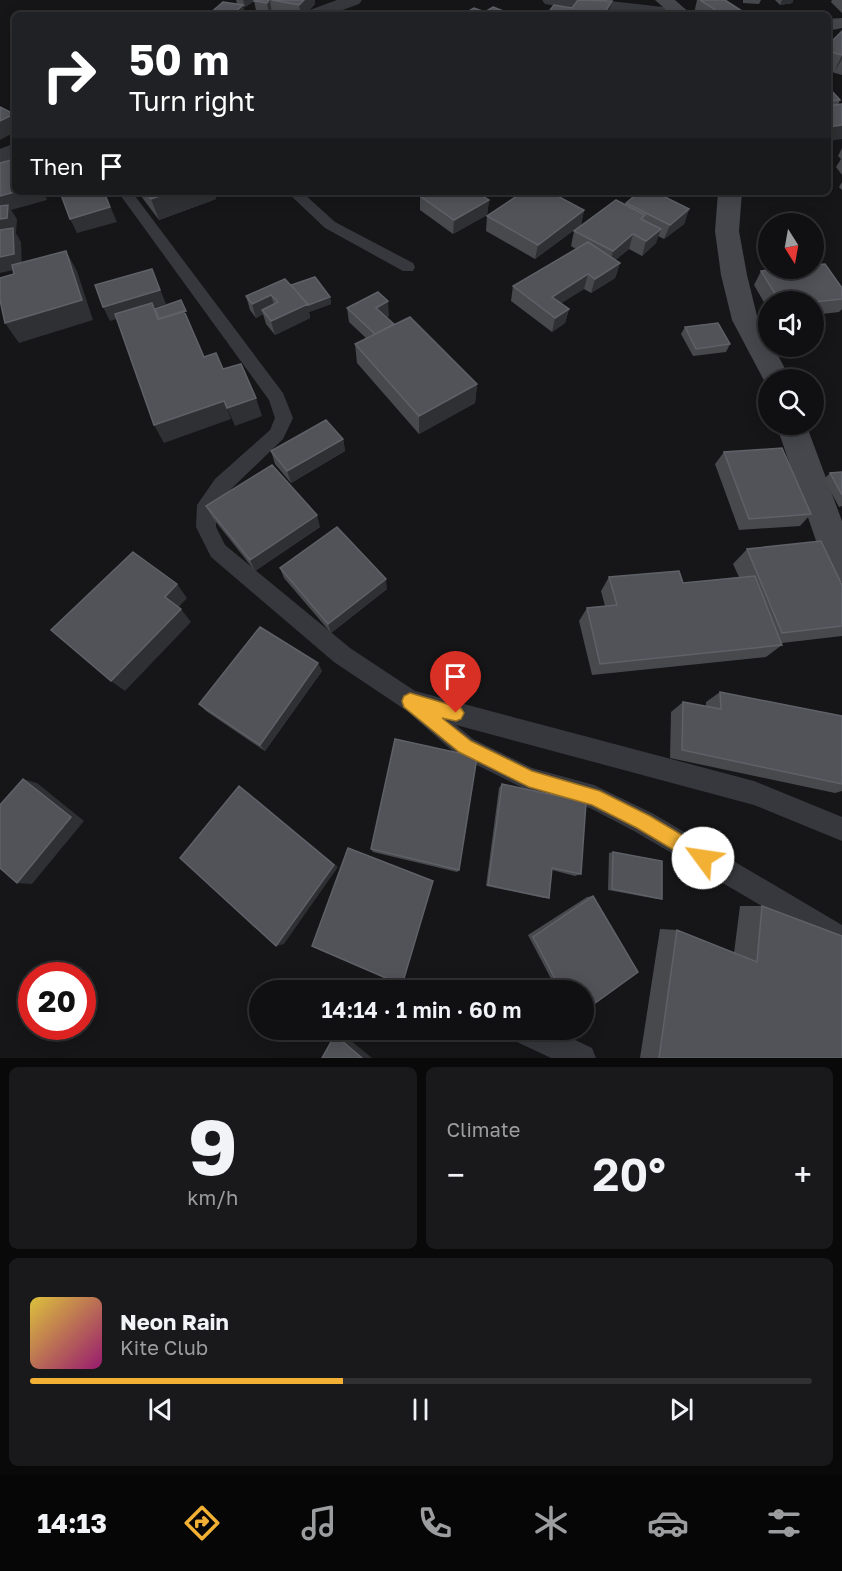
<!DOCTYPE html>
<html lang="en">
<head>
<meta charset="utf-8">
<style>
	body { margin:0; font-family:"Golos Text",sans-serif; background:#19191b; color:#f1f3f6; height:100vh; display:flex; flex-direction:column; font-size:22px; white-space:nowrap }
	* { box-sizing:border-box; margin:0 }
	p { font-size:20px; color:#9c9d9f }
	.icon { flex:none; width:33px; height:33px; fill:none; stroke:currentColor; stroke-width:2; stroke-linecap:round; stroke-linejoin:round }
	.map { position:relative; height:1058px; overflow:hidden }
	.drawer { display:flex; flex-direction:column; gap:9px; padding:9px; background:#09090a; flex:1 }
	.drawer>* { flex:none }
	.banner { position:absolute; left:12px; top:12px; width:819px; height:183px; border-radius:9px; box-shadow:0 3px 15px #0003,0 0 0 2px #303032; background:#202124; color:#fff; overflow:hidden }
	.needle { width:39px; rotate:169deg }
	.fabs { position:absolute; left:758px; top:213px; display:grid; gap:12px }
	.fabs a { display:grid; place-items:center; width:66px; height:66px; border-radius:50%; background:#101012; box-shadow:0 3px 15px #0003,0 0 0 2px #303032; font-size:30px }
	.speed { position:absolute; left:18px; top:962px; display:flex; gap:12px; font-size:30px; font-weight:700; text-align:center }
	.speed>* { display:grid; place-content:center; width:78px; height:78px; border-radius:50%; background:#101012; box-shadow:0 3px 15px #0003,0 0 0 2px #303032; line-height:1 }
	.speed .limit { border:9px solid #d22; background:#fff; color:#111 }
	.pin { position:absolute; display:grid; place-items:center; width:51px; height:51px; color:#fff; margin:-62px -26px; border-radius:50% 50% 50% 0; rotate:-45deg; box-shadow:0 0 6px #0007 }
	.pin .icon { rotate:45deg }
	.me { position:absolute; width:66px; margin:-33px; rotate:301deg; stroke-linejoin:round; filter:drop-shadow(0 0 4px #0008) }
	.turn { display:flex; align-items:center; gap:21px; height:126px; padding:0 18px; font-size:27px }
	.turn .icon { width:78px; height:78px; stroke-width:2.5 }
	.turn b { display:block; font-size:42px; line-height:51px }
	.then { display:flex; align-items:center; height:57px; padding:0 18px; background:#0003; gap:12px; font-size:22px }
	.big { font-size:45px; font-weight:600; line-height:1.1 }
	.drawer .tile { flex:1; display:flex; flex-direction:column; justify-content:center; gap:9px; min-width:0; padding:0 21px; border-radius:9px; background:#19191b }
	.drawer .dial { align-items:center; gap:0 }
	.dial b { font-size:78px; line-height:1 }
	.song { display:flex; align-items:center; gap:18px }
	.cover { width:72px; height:72px; border-radius:9px; background:linear-gradient(135deg,hsl(50 70% 55%),hsl(320 70% 35%)) }
	.played { height:6px; border-radius:3px; background:linear-gradient(90deg,#f2b134 40%,#303032 40%) }
	.keys { display:flex; justify-content:space-around; direction:ltr }
	.heat { display:flex; justify-content:space-between; align-items:center; font-size:33px; direction:ltr }
	.drawer .tiles { flex:1; display:grid; gap:9px; grid-template-columns:1fr 1fr }
	.tile:last-child { grid-column:span 2 }
	.trip { position:absolute; left:249px; top:980px; width:345px; height:60px; border-radius:30px; background:#101012; box-shadow:0 3px 15px #0003,0 0 0 2px #303032; font-weight:600; line-height:60px; text-align:center }
	.tabs { display:flex; height:96px; justify-content:space-around; align-items:center; background:#060607; color:#9c9d9f }
	.tabs .icon { width:42px; height:42px }
	.tabs .active { color:#f2b134 }
	.tabs b { font-size:27px; color:#f1f3f6 }
	.map>svg:first-child { display:block }
	.lines { fill:none; stroke-linecap:round; stroke-linejoin:round }
	.lane { fill:#37383d; fill-rule:evenodd }
	.street { fill:#37383d; fill-rule:evenodd }
	.secondary { fill:#45474d; fill-rule:evenodd }
	.wall { fill:#47494d }
	.shaded-wall { fill:#2f3033 }
	.building { fill:#525359; stroke:#5f6168; stroke-width:1.5 }
	.route { fill:#f2b134; stroke:#9d7322; stroke-width:1.5 }
</style>
</head>
<body>
<div class="map">
<svg width="842" height="1058" viewBox="0 0 842 1058">
	<rect width="100%" height="100%" fill="#161618"/>
	<g class="lines">
		<path class="lane" d="M118 192H132L283 393 293 418 283 439 229 491 216 507V527L225 545 350 648 415 691 754 781 842 817V841L754 805 456 725 473 739 532 768 594 785 652 813 842 925V953L634 831 590 808 529 791 457 755 407 711 334 662 211 557 196 527 197 505 215 479 270 430 275 418 269 400Z
			M287 192H302L335 222 413 263 415 267 413 271H403L325 228Z
			M512 1029H552L592 1048 596 1058H551L515 1041Z"/>
		<path class="street" d="M337 0H362L359 4 329 15H304L307 11Z
			M542 0H601L681 9 687 10 690 14 640 15 551 5 545 4Z
			M15 143V159L0 165V149Z"/>
		<path class="secondary" d="M655 0H675L692 15H672Z
			M842 18V28L828 31V19Z
			M828 58 842 62V75L828 71Z
			M718 192H742L739 231 747 275 758 320 768 337V346H773L791 380H768V388L732 320 721 275 715 231Z
			M776 424H806L842 521V582L830 578 825 567Z"/>
	</g>
	<path class="wall" d="M236 0H315V4L305 15H279L272 14 271 15H257L254 1 245 7 243 6 245 15H208L237 4Z
		M697 0H725L742 11 741 15H697L694 13Z
		M743 0H761L759 4 743 3Z
		M775 0H793L792 3 780 5Z
		M832 0H842V13L831 2Z
		M842 31V67L838 66 835 70 828 68V45Z
		M828 89 840 100 838 105 828 141Z
		M842 148V175L836 167 841 159 838 156Z
		M842 182V190L839 187Z
		M138 192H214L216 199 159 220Z
		M420 196 489 200 487 215 453 234 420 210Z
		M626 203 689 209 684 224 664 239 658 236 656 243 642 256 629 249 615 260 620 263 615 278 591 293 584 289 561 303 569 309 565 323 552 332 511 301 513 286 576 249 571 246 574 231 625 205Z
		M584 210 581 225 535 259 486 231 487 216Z
		M761 271 842 288V309L839 312 813 315V302H768V309L754 285Z
		M291 286 330 297 331 304 309 312 310 318 275 335 266 324 263 314 256 318 250 310 246 296Z
		M347 308 389 316 386 317 394 324 477 384 475 403 419 434 357 363 355 344 366 338 349 322Z
		M685 327 730 344 726 352 693 356 681 334Z
		M343 439 345 451 291 483 275 464 271 451Z
		M724 452 811 514 800 526 739 530 715 464Z
		M842 472V506L839 507 824 479 830 473Z
		M206 506 320 527 255 571 212 517Z
		M747 549 842 585V636L782 643V645L766 657 592 675 579 621 587 608 605 606 601 591 609 577 683 583 739 577 733 564Z
		M280 568 387 589 331 633 284 578Z
		M322 671 265 751 206 711 199 704Z
		M720 692 842 716V791L835 793 670 758 671 712 683 702 706 707V702Z
		M502 784 581 874 575 876 552 870 549 898H544L486 886 499 788Z
		M371 849 459 870 457 872 373 852Z
		M613 852 662 899H657L608 890 609 853Z
		M593 896 584 990H557L528 935 587 897Z
		M740 906H762L842 1058H640L660 929 677 930 734 953Z"/>
	<path class="shaded-wall" d="M243 0H256L245 7Z
		M270 0 272 14 271 15H269L267 3Z
		M304 0H315V4L305 15H301L299 5Z
		M782 0H793L792 3 780 5Z
		M612 1 609 15H603Z
		M243 5 245 15H237L236 11Z
		M742 11 741 15H727Z
		M842 55V59L838 66 835 70Z
		M14 114 15 116V132L0 140V121Z
		M842 125V139L828 141V127Z
		M15 192H44L47 200 11 210 17 219 16 233 21 242 22 268 0 273V196Z
		M104 192 117 222 77 233 70 219Z
		M172 192H214L216 199 159 220 151 199Z
		M489 200 487 215 453 234 454 220Z
		M689 209 684 224 664 239 670 225Z
		M584 210 581 225 535 259 538 245Z
		M661 229 656 243 642 256 646 241Z
		M633 234 629 249 609 266 613 251Z
		M66 251 77 271 93 320 19 343 5 323Z
		M620 263 615 278 591 293 595 279Z
		M152 269 166 304 154 308 167 339 154 308 110 321 103 307Z
		M588 274 584 289 549 311 552 297Z
		M271 295 275 309 262 310 263 314 256 318 252 304Z
		M330 297 331 304 309 312 310 318 275 335 271 321 308 304Z
		M388 301 389 316 378 322 376 308Z
		M569 309 565 323 552 332 555 318Z
		M477 384 475 403 419 434V416Z
		M256 398 262 416 235 426 227 408Z
		M224 401 231 419 164 443 154 425Z
		M343 439 345 451 291 483 287 471Z
		M317 515 320 527 255 571 250 560Z
		M386 579 387 589 331 633 328 624Z
		M177 584 187 598 176 610 165 597Z
		M181 609 191 622 125 691 111 681Z
		M318 663 322 671 265 751 260 745Z
		M23 779 37 783 84 821 32 884 17 883Z
		M239 786 248 792 338 867 284 944 276 946Z
		M338 1030 372 1058H362L335 1035Z"/>
	<path class="building" d="M255 0H269L267 3 254 1Z
		M272 0H304L299 5Z
		M578 0 612 1 603 15H546L554 5 572 8Z
		M700 0H725L742 11 727 15H723Z
		M223 2 243 5 236 11 241 12 238 15H208Z
		M493 7 514 15H461L474 8 485 12Z
		M361 11 372 15H355Z
		M842 31V55L828 51V45Z
		M828 89H830L840 100 828 101Z
		M842 104V125L828 127V106Z
		M0 107 14 114 0 121Z
		M15 159V192L0 196V163Z
		M60 192H104L110 207 70 219Z
		M145 192H172L151 199Z
		M427 192H476L489 200 454 220 420 196Z
		M523 192H550L584 210 538 245 487 216Z
		M639 192H655L689 209 670 225 626 203Z
		M616 200 645 215 641 219 661 229 646 241 633 234 613 251 574 231Z
		M8 205 7 218 0 219V206Z
		M13 228 14 254 0 257V230Z
		M588 242 620 263 595 279 588 274 552 297 569 309 555 318 513 286Z
		M66 251 82 300 5 323 0 300V278L14 274 12 265Z
		M825 264 842 288V299L813 302H780L761 271 785 268H813V265Z
		M152 269 160 290 103 307 95 285Z
		M315 277 330 297 308 305 291 285Z
		M285 279 308 304 271 321 262 310 278 302 271 295 252 304 246 296Z
		M378 292 388 301 376 308 394 324 375 334 347 308Z
		M181 300 186 311 159 319 155 309Z
		M152 303 158 319 184 311 204 357 216 353 223 369 241 364 256 398 227 408 224 401 154 425 115 314Z
		M410 317 477 384 419 416 355 344Z
		M718 323 730 344 696 349 685 327Z
		M326 420 343 439 287 471 271 451Z
		M782 448 811 514 749 519 724 452Z
		M272 465 317 515 250 560 206 506Z
		M842 472V495L830 473Z
		M337 527 386 579 328 624 280 568Z
		M821 541 842 585V626L782 633 747 549Z
		M133 552 177 584 165 597 181 609 111 681 51 630Z
		M679 571 683 583 755 576 782 645 600 664 587 608 617 605 609 577Z
		M260 627 318 663 260 745 199 704Z
		M720 692 842 716V784L682 750 683 702 721 709Z
		M395 739 477 757 459 870 371 849Z
		M23 779 71 817 17 883 0 868V805Z
		M502 784 586 802 581 874 552 868 549 898 488 885Z
		M239 786 334 865 276 946 180 858Z
		M348 848 433 881 402 985 312 946Z
		M613 852 662 861V899L612 889Z
		M593 896 638 972 584 1011V990H561L533 937Z
		M762 906 842 936V1058H659L677 930 757 962Z
		M335 1035 362 1058H322Z"/>
	<path class="route" d="M410 693 461 708 464 713 461 719 456 721 442 718 471 741 532 771 600 791 650 816 709 851 712 858 709 864 703 867 697 864 637 828 592 805 529 787 459 752 404 707 402 701 404 696Z"/>
</svg>
<div class="fabs">
<a><svg class="needle" viewBox="-14 -14 28 28"><path d="M0-13l5 13h-10z" fill="#e53935"/><path d="M0 13l5-13h-10z" fill="#9c9d9f"/></svg></a>
<a><svg class="icon" aria-label="sound" viewBox="0 0 24 24"><path d="M4 9h4l5-4v14l-5-4H4zM17 9q2 3 0 6"/></svg></a>
<a><svg class="icon" aria-label="search" viewBox="0 0 24 24"><circle cx="10" cy="10" r="6"/><path d="M15 15l6 6"/></svg></a>
</div>
<div class="speed"><div class="limit">20</div></div>
<div class="pin" style="left:456px;top:713px;background:#d93025"><svg class="icon" aria-label="arrive" viewBox="0 0 24 24"><path d="M6 21V4h12l-3 4 3 4H6"/></svg></div>
<svg class="me" style="left:703px;top:858px" viewBox="-20 -20 40 40"><circle r="19" fill="#fff"/><path d="M0-13L10 11 0 6-10 11z" fill="#f2b134"/></svg>
<div class="trip">14:14 · 1 min · 60 m</div>
<div class="banner">
<div class="turn"><svg class="icon" aria-label="right" viewBox="0 0 24 24"><path d="M7 20v-9h11M14 6l5 5-5 5"/></svg><div><b>50 m</b>Turn right</div></div>
<div class="then">Then<svg class="icon" aria-label="arrive" viewBox="0 0 24 24"><path d="M6 21V4h12l-3 4 3 4H6"/></svg></div>
</div>
</div>
<section class="drawer">
<div class="tiles">
<div class="tile dial"><b>9</b><p>km/h</p></div>
<div class="tile"><p>Climate</p>
<div class="heat"><a>−</a><b class="big">20°</b><a>+</a></div>
</div>
<div class="tile">
<div class="song"><i class="cover"></i><div><b>Neon Rain</b><p>Kite Club</p></div></div>
<div class="played"></div>
<div class="keys"><svg class="icon" aria-label="previous" viewBox="0 0 24 24"><path d="M18 5L8 12l10 7zM5 5v14"/></svg><svg class="icon" aria-label="pause" viewBox="0 0 24 24"><path d="M8 5v14M16 5v14"/></svg><svg class="icon" aria-label="next" viewBox="0 0 24 24"><path d="M6 5l10 7-10 7zM19 5v14"/></svg></div>
</div>
</div>
</section>
<nav class="tabs">
<b>14:13</b>
<svg class="icon active" aria-label="directions" viewBox="0 0 24 24"><path d="M12 3l9 9-9 9-9-9zM9 14v-3h6M13 9l2 2-2 2"/></svg>
<svg class="icon" aria-label="music" viewBox="0 0 24 24"><path d="M9 18V5l10-2v13"/><circle cx="6" cy="18" r="3"/><circle cx="16" cy="16" r="3"/></svg>
<svg class="icon" aria-label="phone" viewBox="0 0 24 24"><path d="M5 4h4l2 5-3 2q2 4 5 5l2-3 5 2v4C11 20 4 13 5 4z"/></svg>
<svg class="icon" aria-label="climate" viewBox="0 0 24 24"><path d="M12 3v18M4 7l16 10M4 17L20 7"/></svg>
<svg class="icon" aria-label="car" viewBox="0 0 24 24"><path d="M5 17H2v-5l4-1 3-4h7l3 4 3 1v5h-3M9 17h6M6 11h13"/><circle cx="7" cy="17" r="2"/><circle cx="17" cy="17" r="2"/></svg>
<svg class="icon" aria-label="filters" viewBox="0 0 24 24"><path d="M4 7h16M4 17h16"/><circle cx="9" cy="7" r="2"/><circle cx="15" cy="17" r="2"/></svg>
</nav>
</body>
</html>
